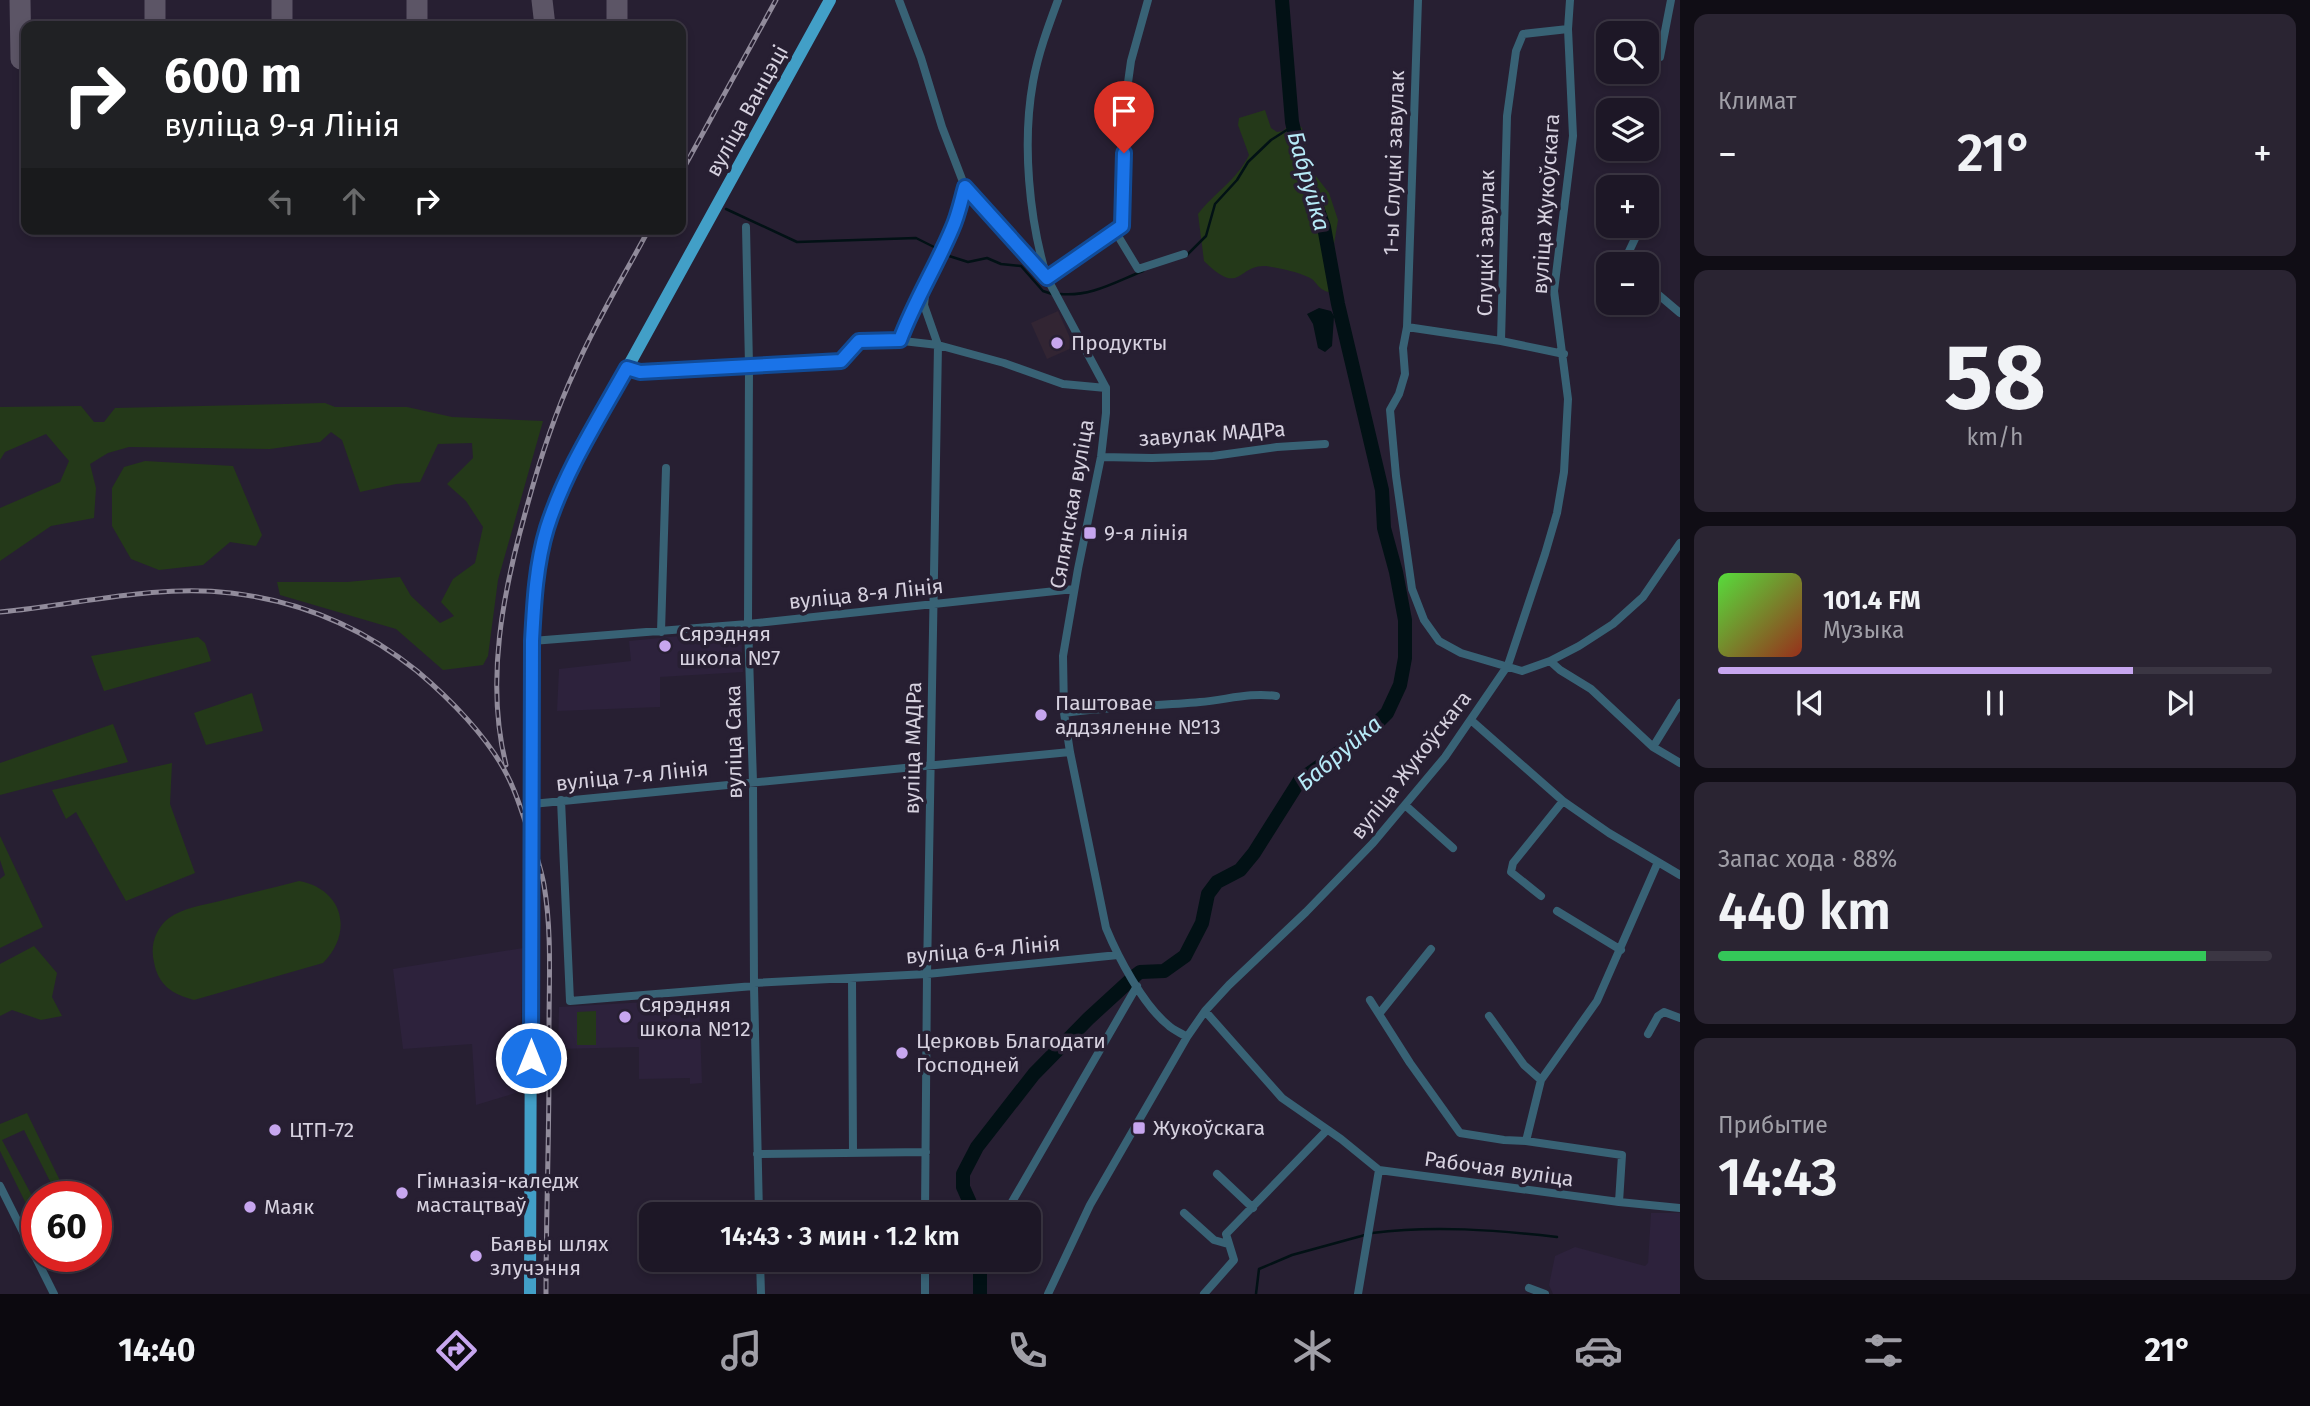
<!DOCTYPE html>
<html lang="ru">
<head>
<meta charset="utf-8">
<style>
	body { margin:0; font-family:"Fira Sans",sans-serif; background:#2a2432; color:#f1f3f6; height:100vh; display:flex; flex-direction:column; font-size:26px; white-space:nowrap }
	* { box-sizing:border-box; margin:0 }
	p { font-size:23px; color:#a09fa7 }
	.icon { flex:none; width:38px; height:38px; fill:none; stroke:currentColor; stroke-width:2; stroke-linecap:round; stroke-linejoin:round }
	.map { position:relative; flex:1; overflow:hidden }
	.details { display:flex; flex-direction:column; gap:14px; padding:14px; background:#100d15; width:630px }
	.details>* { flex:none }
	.top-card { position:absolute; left:21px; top:21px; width:665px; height:214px; border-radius:14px; box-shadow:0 4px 10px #0003,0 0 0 2px #3b3643; background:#202124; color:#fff; overflow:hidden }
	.controls { position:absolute; left:1596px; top:21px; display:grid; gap:14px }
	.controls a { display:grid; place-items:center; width:63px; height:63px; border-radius:14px; background:#1d1726; box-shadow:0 4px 10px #0003,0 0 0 2px #3b3643; font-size:35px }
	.speed { position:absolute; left:21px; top:1181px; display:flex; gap:14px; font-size:35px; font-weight:700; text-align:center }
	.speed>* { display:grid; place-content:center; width:91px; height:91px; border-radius:50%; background:#1d1726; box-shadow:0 4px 10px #0003,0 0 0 2px #3b3643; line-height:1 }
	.speed .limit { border:10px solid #d22; background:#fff; color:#111 }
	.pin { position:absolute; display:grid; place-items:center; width:60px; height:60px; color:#fff; margin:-72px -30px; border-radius:50% 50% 50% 0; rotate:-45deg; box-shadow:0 0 7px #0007 }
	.pin .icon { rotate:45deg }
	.me { position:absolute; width:77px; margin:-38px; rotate:0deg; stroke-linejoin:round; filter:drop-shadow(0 0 5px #0008) }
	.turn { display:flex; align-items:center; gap:24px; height:147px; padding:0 28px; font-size:32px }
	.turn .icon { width:91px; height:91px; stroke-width:2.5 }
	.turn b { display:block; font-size:49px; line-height:60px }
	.lanes { display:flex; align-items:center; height:66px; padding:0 28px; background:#0003; justify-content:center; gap:35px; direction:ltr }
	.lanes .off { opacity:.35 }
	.big { font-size:52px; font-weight:600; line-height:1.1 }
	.details .card { flex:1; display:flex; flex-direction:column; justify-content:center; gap:10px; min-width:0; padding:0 24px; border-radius:14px; background:#2a2432 }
	.details .dial { align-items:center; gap:0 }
	.dial b { font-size:91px; line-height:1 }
	.song { display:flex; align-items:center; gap:21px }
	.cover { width:84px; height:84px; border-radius:10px; background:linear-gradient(135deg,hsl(110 70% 55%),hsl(10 70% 35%)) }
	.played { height:7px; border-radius:4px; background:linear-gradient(90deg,#c7a6ef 75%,#3b3643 75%) }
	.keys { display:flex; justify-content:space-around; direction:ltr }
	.heat { display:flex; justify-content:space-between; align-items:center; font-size:38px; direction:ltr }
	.charge { height:10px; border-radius:5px; background:linear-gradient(90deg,#34c759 88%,#3b3643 0) }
	.trip { position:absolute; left:639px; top:1202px; width:402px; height:70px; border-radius:14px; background:#1d1726; box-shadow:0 4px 10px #0003,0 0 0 2px #3b3643; font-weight:600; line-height:70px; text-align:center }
	.dock { display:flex; height:112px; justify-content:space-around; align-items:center; background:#0c090f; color:#a09fa7 }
	.dock .icon { width:49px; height:49px }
	.dock .selected { color:#c7a6ef }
	.dock b { font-size:32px; color:#f1f3f6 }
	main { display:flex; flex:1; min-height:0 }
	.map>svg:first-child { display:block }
	.commercial { fill:#322533 }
	.built { fill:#2d223c }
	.green { fill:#243919 }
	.water { fill:#021115 }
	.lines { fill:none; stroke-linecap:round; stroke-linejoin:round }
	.stream { stroke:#021115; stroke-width:2.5 }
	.river { stroke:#021115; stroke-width:14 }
	.taxiway { stroke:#5c5566; stroke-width:21 }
	.minor { stroke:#386275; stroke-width:8 }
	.primary { stroke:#429fc7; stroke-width:12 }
	.rail-casing { stroke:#918b9b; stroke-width:5 }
	.rail { stroke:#271f32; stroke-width:2.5; stroke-dasharray:8; stroke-linecap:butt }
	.route-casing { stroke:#114b97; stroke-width:18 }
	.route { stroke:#1a73e8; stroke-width:12 }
	.poi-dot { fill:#c7a6ef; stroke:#271f32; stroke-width:2.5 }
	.labels { text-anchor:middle; stroke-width:7; stroke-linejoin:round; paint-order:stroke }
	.street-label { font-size:21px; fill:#d6d1df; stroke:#271f32 }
	.poi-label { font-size:21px; fill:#d6d1df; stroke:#271f32; text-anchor:start }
	.water-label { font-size:23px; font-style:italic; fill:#b6eaf7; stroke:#271f32 }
</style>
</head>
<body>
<main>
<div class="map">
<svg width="1680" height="1294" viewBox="0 0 1680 1294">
	<rect width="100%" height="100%" fill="#271f32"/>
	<path class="commercial" d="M1058 311 1074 347 1047 359 1031 323Z"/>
	<path class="built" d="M741 630 743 672 660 677V707L557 711 559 669 631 661 629 641Z
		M523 948 519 1092 476 1105 472 1044 403 1049 393 969Z
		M699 999 702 1083 690 1084V1078L639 1079V1047L558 1049 559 1007Z
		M1651 1213H1680V1294H1553L1549 1285 1555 1256 1575 1247 1645 1266 1648 1263Z"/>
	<path class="green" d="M1265 110 1271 128 1277 132 1283 131 1292 122H1296L1302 128 1312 171 1329 193 1338 220 1334 244 1340 285 1329 292C1316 289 1318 281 1308 277 1296 271 1279 268 1266 266 1237 264 1241 298 1204 261L1198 214C1215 192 1236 181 1249 155L1238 125 1239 118Z
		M325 403 335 407H407L452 417 543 421 498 580 488 656 483 665 443 670 396 629 280 595 277 582H347L400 577 411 596 440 623 454 616 441 602 453 579 475 563 483 527 466 501 447 484 473 458 472 443 438 444 420 482 396 484 360 492 342 440 331 432 320 442 270 449 129 447 108 453 90 464 96 488 94 518 51 526 0 561V508L60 482 69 461 46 434 5 452 0 460V407L81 406 94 422H104L115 408Z
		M145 461 233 466 262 535 256 546 230 542 203 565 159 570 131 559 112 526V488L124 467Z
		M198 637 205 643 211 661 104 691 91 656Z
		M252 693 263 731 206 745 194 713Z
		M113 724 128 762 0 795V763Z
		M172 763 170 804 195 873 126 901 76 812 66 819 52 790Z
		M0 836 43 927 0 948V879L5 875 0 860Z
		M299 881C343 889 354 932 323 963L194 1000C172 994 158 985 154 962 150 946 155 929 169 918 183 908 203 905 220 901 246 894 273 888 299 881Z
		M34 946 57 973 52 997 62 1016 41 1020 12 1010 0 1016V964Z
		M596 1011V1045H577V1012Z
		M27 1113 68 1197H58L24 1130 2 1140 37 1205V1226L0 1151V1124Z"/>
	<path class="water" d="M1319 308 1331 311 1334 316 1332 346 1325 352 1318 348 1313 324 1307 314Z"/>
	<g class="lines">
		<path class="stream" d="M726 209 797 242 916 238 940 250
			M946 255 968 262 987 258 1001 264 1021 266 1043 291 1052 294
			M1186 256 1206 236 1215 204 1237 180 1248 162 1271 140 1293 126
			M1060 294C1091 297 1115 282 1143 271
			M1372 1233C1434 1225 1495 1230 1557 1237
			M1256 1294 1259 1269 1292 1255 1365 1235"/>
		<path class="river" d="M975 1214 963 1187V1174L977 1147 1034 1074 1088 1019 1136 975 1140 972 1164 971 1185 956 1202 923 1208 894 1217 882 1240 870 1254 853 1300 780 1368 732 1387 713 1400 685 1405 658V620L1396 572 1384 528 1382 490 1338 304 1324 227 1304 172 1292 122 1282 0
			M980 1260V1294"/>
		<path class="taxiway" d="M20 0 21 59
			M417 0V26
			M542 0 545 26
			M617 0V26
			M155 26V0
			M282 26V0"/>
		<path class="minor" d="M899 0 921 58 942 127 965 187 1047 278 1106 388V413L1101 457 1078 569 1063 656 1064 713 1070 752 1106 928C1118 957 1143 1005 1168 1025 1173 1030 1181 1033 1187 1037
			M1058 0C1048 27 1038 54 1033 82 1022 143 1029 219 1047 278L1122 226 1125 104 1131 61 1148 0
			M1568 29 1523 34 1516 51 1507 116 1501 341 1407 327 1403 348 1405 374 1399 394 1390 410 1396 476 1412 589 1424 620 1439 641 1461 653 1522 671 1550 661 1579 646 1613 624 1643 597 1680 543
			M1660 57 1671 0
			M1647 214 1654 199
			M746 227 749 365 748 624 753 782 754 986 759 1214
			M1115 231 1138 269 1184 254
			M1623 264 1641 226
			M1647 285 1680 313
			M1407 327 1418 0
			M900 340C914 302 936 267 952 229 958 216 961 201 965 187
			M1501 341 1564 354
			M627 368 640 372 841 361 859 341 894 340 938 345 1004 363 1063 384 1106 388
			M1101 457 1152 458 1213 456 1277 447 1325 444
			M661 632 666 468
			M532 641 748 624 1074 589
			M1550 661 1560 670 1591 689 1653 747 1680 763
			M1064 713C1109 707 1154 706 1200 702 1226 700 1250 692 1276 696
			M1472 721 1563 801 1609 833 1680 875
			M1653 747 1680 703
			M561 800 570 1001 754 986
			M532 804 1070 752
			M1405 805 1453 848
			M1541 896 1511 872 1513 863 1563 801
			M1557 911 1621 950
			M852 978 853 1152
			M754 983 927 974 1118 955
			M1370 1000 1410 1063 1460 1133 1504 1140 1526 1141 1622 1155 1619 1202
			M1205 1011 1282 1098 1341 1139 1379 1170 1619 1202 1680 1208
			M1379 1014 1431 949
			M1489 1016 1524 1065 1541 1080 1526 1141
			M1648 1034 1658 1016 1664 1012 1680 1018
			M1541 1080 1597 1001 1658 862
			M757 1154 926 1152
			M1217 1174 1253 1208
			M0 1186 54 1294
			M1009 1207 1137 986
			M1184 1213 1214 1240 1228 1244
			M925 1214 927 974 938 345 924 305 926 285
			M760 1260 761 1294
			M1529 1288 1545 1294
			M925 1294V1260
			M1048 1294 1090 1205 1187 1037 1205 1011 1229 985 1306 912 1373 843 1445 757 1508 665 1545 554 1557 513 1564 472 1568 399 1554 291 1573 136 1568 29 1570 0
			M1204 1294 1234 1260 1226 1234 1327 1130
			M1358 1294 1379 1170"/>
		<path class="primary" d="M530 1294 532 641 535 587 547 529 570 472 830 0"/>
		<g class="rail-casing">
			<path id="rail" d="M681 173 776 0
				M0 612C77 605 153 584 231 593 301 601 362 627 417 671 449 698 488 737 507 775 515 790 520 806 525 821 532 842 540 863 544 885 552 932 549 981 549 1028 550 1117 546 1205 546 1294
				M506 765C485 681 503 592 526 510 539 462 554 415 575 370 596 321 624 276 649 229"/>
		</g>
		<use href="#rail" class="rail"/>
	</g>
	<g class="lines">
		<g class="route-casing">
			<path id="route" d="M531 1058 532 641C534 603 536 564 547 528 565 471 598 420 627 368L640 372 841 361 859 341 900 340C914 302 936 267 952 229 958 216 961 201 965 187L1047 278 1122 226 1124 153"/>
		</g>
		<use href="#route" class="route"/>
	</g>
	<g class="poi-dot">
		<circle cx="1057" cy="343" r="7"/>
		<rect x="1083" y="526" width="14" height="14" rx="3.5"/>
		<circle cx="665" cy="646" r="7"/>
		<circle cx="1041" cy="715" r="7"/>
		<circle cx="625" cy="1017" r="7"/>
		<circle cx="902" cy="1053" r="7"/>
		<rect x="1132" y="1121" width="14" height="14" rx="3.5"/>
		<circle cx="275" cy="1130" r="7"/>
		<circle cx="402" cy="1193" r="7"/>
		<circle cx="250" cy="1207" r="7"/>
		<circle cx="476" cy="1256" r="7"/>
	</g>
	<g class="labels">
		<g class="street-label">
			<text transform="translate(747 111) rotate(-61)" y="7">вуліца Ванцэці</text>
			<text transform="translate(1394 163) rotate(-88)" y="7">1-ы Слуцкі завулак</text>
			<text transform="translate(1546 204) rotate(-86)" y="7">вуліца Жукоўскага</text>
			<text transform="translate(1486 243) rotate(-89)" y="7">Слуцкі завулак</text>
			<text transform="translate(1212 434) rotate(-4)" y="7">завулак МАДРа</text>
			<text transform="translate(1072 504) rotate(-80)" y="7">Сялянская вуліца</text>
			<text transform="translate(866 594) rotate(-6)" y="7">вуліца 8-я Лінія</text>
			<text transform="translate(734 742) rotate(-91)" y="7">вуліца Сака</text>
			<text transform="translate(913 748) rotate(-89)" y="7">вуліца МАДРа</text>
			<text transform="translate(1411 765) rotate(-52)" y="7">вуліца Жукоўскага</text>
			<text transform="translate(632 776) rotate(-6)" y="7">вуліца 7-я Лінія</text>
			<text transform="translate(983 950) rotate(-5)" y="7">вуліца 6-я Лінія</text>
			<text transform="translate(1499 1169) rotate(8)" y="7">Рабочая вуліца</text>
		</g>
		<g class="poi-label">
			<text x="1071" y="350">Продукты</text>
			<text x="1104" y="540">9-я лінія</text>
			<text x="679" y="641">Сярэдняя<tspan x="679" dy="24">школа №7</tspan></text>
			<text x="1055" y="710">Паштовае<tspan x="1055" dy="24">аддзяленне №13</tspan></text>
			<text x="639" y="1012">Сярэдняя<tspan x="639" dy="24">школа №12</tspan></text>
			<text x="916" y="1048">Церковь Благодати<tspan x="916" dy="24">Господней</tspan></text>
			<text x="1153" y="1135">Жукоўскага</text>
			<text x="289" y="1137">ЦТП-72</text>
			<text x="416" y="1188">Гімназія-каледж<tspan x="416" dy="24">мастацтваў</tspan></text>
			<text x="264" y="1214">Маяк</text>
			<text x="490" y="1251">Баявы шлях<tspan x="490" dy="24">злучэння</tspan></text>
		</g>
		<g class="water-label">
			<text transform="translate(1309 181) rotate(74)" y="8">Бабруйка</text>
			<text transform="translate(1339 753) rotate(-40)" y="8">Бабруйка</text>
		</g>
	</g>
</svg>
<div class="controls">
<a><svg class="icon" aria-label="search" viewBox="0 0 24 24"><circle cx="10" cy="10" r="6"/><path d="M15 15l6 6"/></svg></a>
<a><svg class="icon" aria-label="layers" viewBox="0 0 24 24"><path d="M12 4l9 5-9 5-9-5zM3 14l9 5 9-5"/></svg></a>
<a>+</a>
<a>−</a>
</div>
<div class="speed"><div class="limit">60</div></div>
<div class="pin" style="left:1124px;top:153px;background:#d93025"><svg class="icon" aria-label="arrive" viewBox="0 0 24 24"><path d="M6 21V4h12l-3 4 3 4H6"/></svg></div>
<svg class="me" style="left:531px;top:1058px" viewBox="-20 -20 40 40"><circle r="17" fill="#1a73e8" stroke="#fff" stroke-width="3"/><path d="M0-11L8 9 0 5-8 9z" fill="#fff"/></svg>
<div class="trip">14:43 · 3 мин · 1.2 km</div>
<div class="top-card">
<div class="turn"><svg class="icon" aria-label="right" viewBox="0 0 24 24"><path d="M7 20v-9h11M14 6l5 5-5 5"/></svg><div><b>600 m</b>вуліца 9-я Лінія</div></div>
<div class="lanes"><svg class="icon off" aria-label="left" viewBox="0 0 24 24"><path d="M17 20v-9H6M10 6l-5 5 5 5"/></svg><svg class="icon off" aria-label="ahead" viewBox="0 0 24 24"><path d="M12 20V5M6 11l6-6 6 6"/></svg><svg class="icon" aria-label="right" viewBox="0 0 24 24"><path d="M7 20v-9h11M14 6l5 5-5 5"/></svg></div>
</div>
</div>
<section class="details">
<div class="card"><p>Климат</p>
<div class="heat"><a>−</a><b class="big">21°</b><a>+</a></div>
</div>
<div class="card dial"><b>58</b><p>km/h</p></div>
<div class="card">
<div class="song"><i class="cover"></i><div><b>101.4 FM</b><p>Музыка</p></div></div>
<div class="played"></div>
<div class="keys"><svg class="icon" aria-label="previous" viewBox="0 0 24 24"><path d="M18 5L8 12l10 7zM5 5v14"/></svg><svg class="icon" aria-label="pause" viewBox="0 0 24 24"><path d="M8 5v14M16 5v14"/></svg><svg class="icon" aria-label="next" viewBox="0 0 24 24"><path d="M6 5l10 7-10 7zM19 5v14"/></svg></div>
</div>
<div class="card"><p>Запас хода · 88%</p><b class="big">440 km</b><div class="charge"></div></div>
<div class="card"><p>Прибытие</p><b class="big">14:43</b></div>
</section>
</main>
<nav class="dock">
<b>14:40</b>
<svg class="icon selected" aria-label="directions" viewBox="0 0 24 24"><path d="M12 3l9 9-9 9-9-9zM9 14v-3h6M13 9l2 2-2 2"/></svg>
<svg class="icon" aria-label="music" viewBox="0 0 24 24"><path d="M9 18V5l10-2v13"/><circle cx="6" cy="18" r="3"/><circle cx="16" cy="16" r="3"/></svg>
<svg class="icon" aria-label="phone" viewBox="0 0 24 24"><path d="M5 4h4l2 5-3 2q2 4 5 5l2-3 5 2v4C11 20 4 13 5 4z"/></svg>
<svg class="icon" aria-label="climate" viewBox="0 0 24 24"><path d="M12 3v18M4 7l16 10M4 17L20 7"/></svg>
<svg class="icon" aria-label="car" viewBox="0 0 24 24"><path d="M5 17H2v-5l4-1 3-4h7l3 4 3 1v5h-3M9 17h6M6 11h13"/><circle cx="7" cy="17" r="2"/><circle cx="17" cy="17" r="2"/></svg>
<svg class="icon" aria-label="filters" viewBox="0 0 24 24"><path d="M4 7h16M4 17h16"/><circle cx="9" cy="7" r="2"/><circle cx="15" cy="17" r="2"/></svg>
<b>21°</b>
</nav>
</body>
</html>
